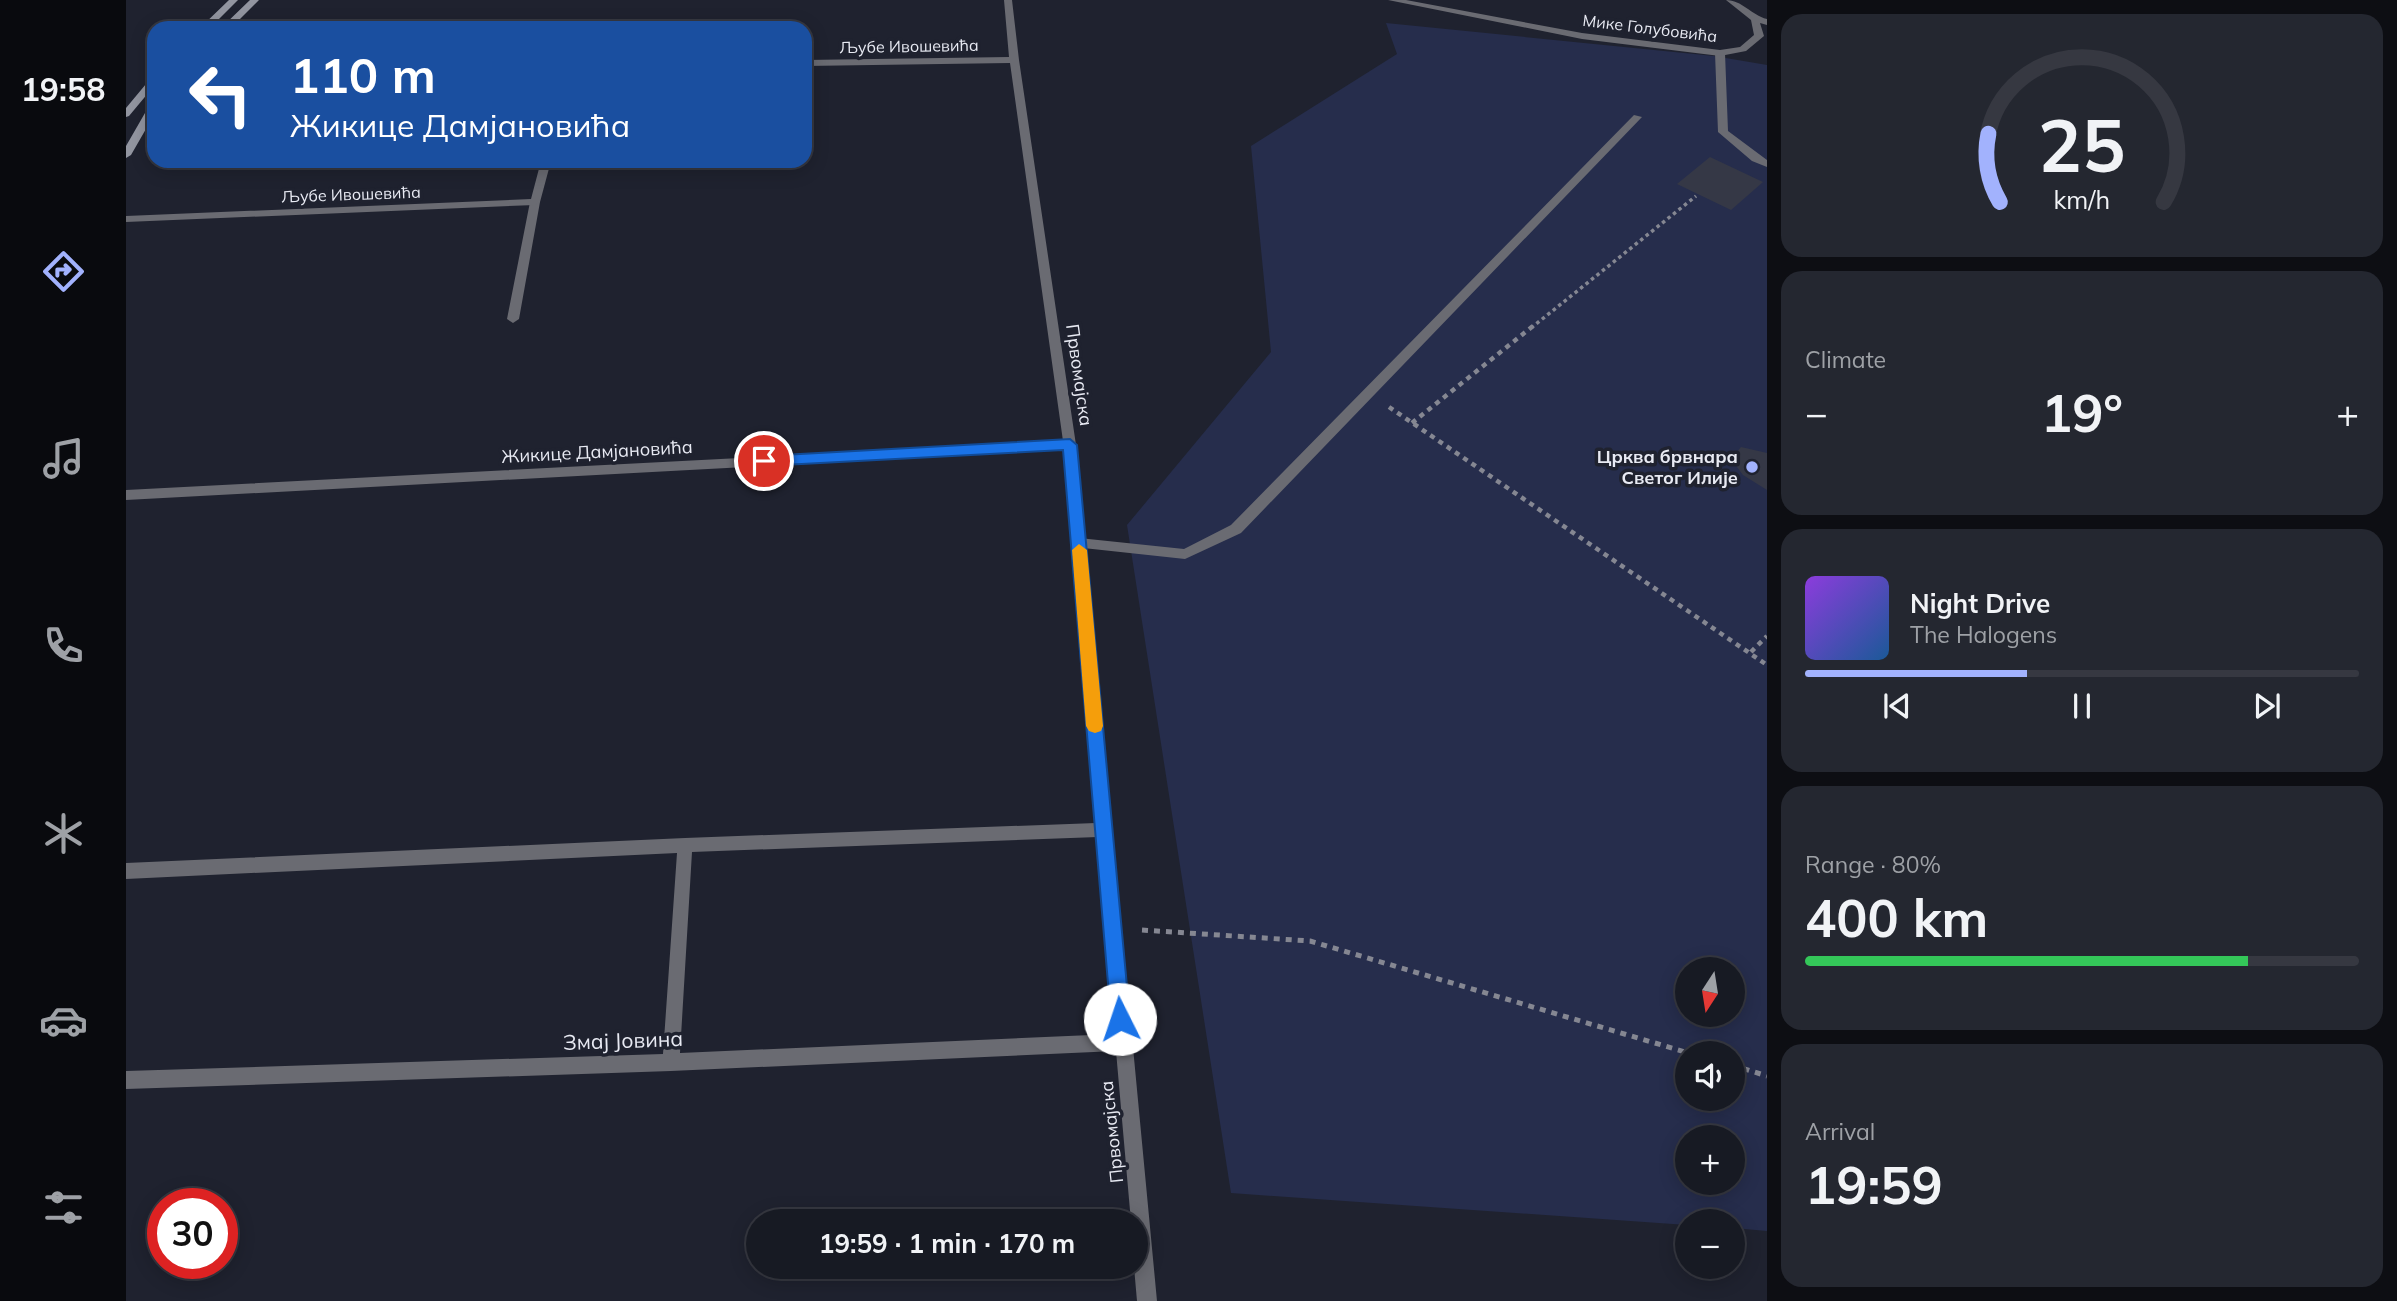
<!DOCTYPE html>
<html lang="en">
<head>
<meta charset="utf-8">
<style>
	body { margin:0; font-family:Mulish,sans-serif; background:#242730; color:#f1f3f6; height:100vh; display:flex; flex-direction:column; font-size:26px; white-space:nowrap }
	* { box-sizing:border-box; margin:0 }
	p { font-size:23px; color:#9ea1a6 }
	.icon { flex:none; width:38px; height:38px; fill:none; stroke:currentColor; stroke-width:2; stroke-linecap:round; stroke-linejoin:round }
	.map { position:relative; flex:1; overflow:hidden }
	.details { display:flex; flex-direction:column; gap:14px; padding:14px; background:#0d0e13; width:630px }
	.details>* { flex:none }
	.hud { position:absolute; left:21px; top:21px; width:665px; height:147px; border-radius:21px; box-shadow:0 4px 18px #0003,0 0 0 2px #363841; background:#1a4fa0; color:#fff; overflow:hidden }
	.needle { width:46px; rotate:192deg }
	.fabs { position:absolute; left:1549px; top:957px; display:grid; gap:14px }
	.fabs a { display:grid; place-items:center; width:70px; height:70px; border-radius:50%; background:#171a23; box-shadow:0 4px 18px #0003,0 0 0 2px #363841; font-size:35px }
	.speed { position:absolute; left:21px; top:1188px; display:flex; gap:14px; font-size:35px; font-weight:700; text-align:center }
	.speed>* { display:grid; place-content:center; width:91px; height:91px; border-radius:50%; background:#171a23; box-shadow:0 4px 18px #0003,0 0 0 2px #363841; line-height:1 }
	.speed .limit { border:10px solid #d22; background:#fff; color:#111 }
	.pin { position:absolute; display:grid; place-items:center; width:60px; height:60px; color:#fff; margin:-30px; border:4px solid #fff; border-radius:50%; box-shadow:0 2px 7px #0007 }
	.me { position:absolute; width:77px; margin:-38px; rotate:356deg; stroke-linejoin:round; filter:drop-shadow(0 0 5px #0008) }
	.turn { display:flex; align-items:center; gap:24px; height:147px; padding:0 28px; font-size:32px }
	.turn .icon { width:91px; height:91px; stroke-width:2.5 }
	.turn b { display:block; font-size:49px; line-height:60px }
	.big { font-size:52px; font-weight:700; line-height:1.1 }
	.details .widget { flex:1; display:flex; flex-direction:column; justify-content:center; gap:10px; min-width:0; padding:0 24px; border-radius:21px; background:#242730 }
	.details .dial { align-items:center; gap:0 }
	.dial svg { height:182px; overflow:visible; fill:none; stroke:#363841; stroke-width:7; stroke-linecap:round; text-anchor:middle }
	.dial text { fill:#f1f3f6; stroke:none }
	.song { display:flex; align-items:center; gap:21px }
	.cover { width:84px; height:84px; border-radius:10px; background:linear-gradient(135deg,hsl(270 70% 55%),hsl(210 70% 35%)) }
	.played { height:7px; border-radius:4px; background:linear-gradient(90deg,#a2b2fd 40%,#363841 40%) }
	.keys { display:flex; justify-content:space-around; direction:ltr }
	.heat { display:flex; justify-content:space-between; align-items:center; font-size:38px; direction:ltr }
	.charge { height:10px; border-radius:5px; background:linear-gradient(90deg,#34c759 80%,#363841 0) }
	.trip { position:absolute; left:620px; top:1209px; width:402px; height:70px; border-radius:35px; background:#171a23; box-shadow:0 4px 18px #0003,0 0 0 2px #363841; font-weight:700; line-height:70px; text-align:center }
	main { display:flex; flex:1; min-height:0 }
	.tab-bar { display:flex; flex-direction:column; width:126px; justify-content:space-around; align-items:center; background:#090a0e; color:#9ea1a6 }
	.tab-bar .icon { width:49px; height:49px }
	.tab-bar .current { color:#a2b2fd }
	.tab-bar b { font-size:32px; color:#f1f3f6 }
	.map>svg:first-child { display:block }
	.green { fill:#262d4c; fill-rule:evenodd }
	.building { fill:#353846 }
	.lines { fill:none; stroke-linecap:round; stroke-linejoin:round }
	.path-far2 { stroke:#858792; stroke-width:3.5; stroke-dasharray:3.5 3.5; stroke-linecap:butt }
	.path-far1 { stroke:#858792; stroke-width:4.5; stroke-dasharray:5 5; stroke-linecap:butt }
	.path { stroke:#858792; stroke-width:5; stroke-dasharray:6 6; stroke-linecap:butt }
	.service { fill:#6a6b72; fill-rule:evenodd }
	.minor { fill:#6a6b72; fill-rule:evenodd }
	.secondary { fill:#9295a0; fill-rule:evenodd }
	.route { fill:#1a73e8; stroke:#114b97; stroke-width:2 }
	.slow { fill:#f59e0b }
	.poi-dot { fill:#a2b2fd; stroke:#1f222f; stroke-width:2.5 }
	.labels { text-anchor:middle; stroke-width:7; stroke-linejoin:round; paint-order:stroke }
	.far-street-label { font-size:16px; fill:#e8eaf3; stroke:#1f222f }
	.street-label { font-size:18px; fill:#e8eaf3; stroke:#1f222f }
	.poi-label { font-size:18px; font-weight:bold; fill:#e8eaf3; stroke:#1f222f; text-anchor:end }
	.near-street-label { font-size:21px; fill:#e8eaf3; stroke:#1f222f }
</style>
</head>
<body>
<main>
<nav class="tab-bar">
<b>19:58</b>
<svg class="icon current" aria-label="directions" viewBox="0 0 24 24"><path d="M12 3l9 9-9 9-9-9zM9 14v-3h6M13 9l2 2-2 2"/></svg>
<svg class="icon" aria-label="music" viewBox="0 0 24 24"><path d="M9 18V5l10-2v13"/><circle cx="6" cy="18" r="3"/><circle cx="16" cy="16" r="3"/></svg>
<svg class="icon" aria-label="phone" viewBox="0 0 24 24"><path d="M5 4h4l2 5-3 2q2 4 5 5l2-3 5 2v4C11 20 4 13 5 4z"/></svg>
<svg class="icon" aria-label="climate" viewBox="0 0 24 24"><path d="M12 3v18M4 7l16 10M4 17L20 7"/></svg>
<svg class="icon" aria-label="car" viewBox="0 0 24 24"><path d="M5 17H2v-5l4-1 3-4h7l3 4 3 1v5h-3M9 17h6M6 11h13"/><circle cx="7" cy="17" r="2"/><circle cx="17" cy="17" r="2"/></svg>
<svg class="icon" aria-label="filters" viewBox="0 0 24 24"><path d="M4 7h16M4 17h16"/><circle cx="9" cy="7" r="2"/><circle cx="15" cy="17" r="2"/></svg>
</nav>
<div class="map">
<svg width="1641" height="1301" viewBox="0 0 1641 1301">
	<rect width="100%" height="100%" fill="#1f222f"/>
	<path class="green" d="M1260 23 1588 56 1641 65V1231L1607 1228 1606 1222H1561V1225L1105 1193 1001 525 1145 352 1125 146 1271 54ZM1561 970H1606V1015H1561ZM1561 1054H1606V1099H1561ZM1561 1138H1606V1183H1561Z"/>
	<path class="building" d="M1584 157 1637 182 1605 210 1551 184Z
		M1615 447 1641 453V490L1617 475 1605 459Z"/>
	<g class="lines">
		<path class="path-far2" d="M1405 328 1570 196"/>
		<path class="path-far1" d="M1263 407 1641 665
			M1286 423 1407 326
			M1625 652 1641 636"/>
		<path class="path" d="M1016 930 1184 941 1566 1054
			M1606 1065 1641 1076"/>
		<path class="service" d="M1594 50 1599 53 1602 131 1641 160V167L1626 161 1592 132 1589 53Z
			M1508 115 1516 117 1115 533 1059 559 948 547 946 543 948 539 953 538 1058 549 1105 525Z
			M409 199 414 202 393 319 387 323 381 319 404 202Z"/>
		<path class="minor" d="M878 0H886L893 60 950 445 1031 1301H1011L1008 1267 1010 1222H1005L990 1051 545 1071 0 1089V1071L537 1054 551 853 0 879V863L559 838 970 823 938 450 0 500V490L937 441 884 63 679 66V60L883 57ZM972 837 988 1034 554 1053 566 852Z
			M1262 0H1280L1456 33 1594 50 1614 47 1628 35 1625 20 1600 0C1616 0 1625 15 1641 19V25L1634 23 1638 36 1620 51 1594 56 1456 39Z
			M415 161H425L414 202 409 205 0 222V216L405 199Z"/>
		<path class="secondary" d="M103 0H112L84 28H74Z
			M124 0H133L105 28H95Z
			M28 77V86L3 116 0 117V108L25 78Z
			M28 103V115L5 155 0 158V146L23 106Z"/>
	</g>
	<path class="route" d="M944 439 951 445 1004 1019 1001 1026 994 1028 988 1026 985 1019 937 450 638 466 631 461 638 456Z"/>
	<path class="slow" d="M953 544 961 550 977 726 975 731 969 733 963 731 960 726 946 550Z"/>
	<circle class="poi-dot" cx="1626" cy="467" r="7"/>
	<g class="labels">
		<g class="far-street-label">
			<text transform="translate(1524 28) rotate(7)" y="6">Мике Голубовића</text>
			<text transform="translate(783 46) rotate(-1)" y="6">Љубе Ивошевића</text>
			<text transform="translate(225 194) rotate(-2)" y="6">Љубе Ивошевића</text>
		</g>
		<g class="street-label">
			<text transform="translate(953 375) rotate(82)" y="6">Првомајска</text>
			<text transform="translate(471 452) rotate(-3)" y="6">Жикице Дамјановића</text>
			<text transform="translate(986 1132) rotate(-96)" y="6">Првомајска</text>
		</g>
		<g class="poi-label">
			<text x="1612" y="463">Црква брвнара<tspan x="1612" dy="21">Светог Илије</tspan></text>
		</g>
		<g class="near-street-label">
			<text transform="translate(497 1041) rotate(-2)" y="7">Змај Јовина</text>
		</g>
	</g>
</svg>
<div class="fabs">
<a><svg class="needle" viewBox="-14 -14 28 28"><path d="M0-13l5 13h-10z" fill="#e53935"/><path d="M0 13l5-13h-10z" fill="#9ea1a6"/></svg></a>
<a><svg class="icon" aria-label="sound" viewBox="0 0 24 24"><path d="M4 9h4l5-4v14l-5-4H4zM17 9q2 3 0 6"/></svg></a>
<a>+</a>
<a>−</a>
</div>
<div class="speed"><div class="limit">30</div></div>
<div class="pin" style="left:638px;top:461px;background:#d93025"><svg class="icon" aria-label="arrive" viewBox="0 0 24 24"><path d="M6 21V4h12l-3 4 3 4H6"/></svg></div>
<svg class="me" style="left:994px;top:1019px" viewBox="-20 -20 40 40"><circle r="19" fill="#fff"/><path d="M0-13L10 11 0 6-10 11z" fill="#1a73e8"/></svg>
<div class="trip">19:59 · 1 min · 170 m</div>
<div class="hud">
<div class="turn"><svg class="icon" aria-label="left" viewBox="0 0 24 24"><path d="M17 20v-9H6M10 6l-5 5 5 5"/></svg><div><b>110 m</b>Жикице Дамјановића</div></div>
</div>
</div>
<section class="details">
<div class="widget dial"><svg viewBox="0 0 100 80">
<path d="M14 69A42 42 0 1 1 86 69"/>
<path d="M14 69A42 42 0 0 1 9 39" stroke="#a2b2fd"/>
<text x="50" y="56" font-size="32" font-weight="700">25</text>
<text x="50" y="72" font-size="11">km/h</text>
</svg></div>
<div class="widget"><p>Climate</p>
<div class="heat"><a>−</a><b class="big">19°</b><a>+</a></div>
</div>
<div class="widget">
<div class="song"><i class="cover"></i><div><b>Night Drive</b><p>The Halogens</p></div></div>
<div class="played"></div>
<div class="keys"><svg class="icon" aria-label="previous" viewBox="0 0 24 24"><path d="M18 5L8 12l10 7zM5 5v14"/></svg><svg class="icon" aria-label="pause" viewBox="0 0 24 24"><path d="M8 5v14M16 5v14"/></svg><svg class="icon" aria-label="next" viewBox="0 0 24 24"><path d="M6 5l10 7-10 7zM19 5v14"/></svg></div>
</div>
<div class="widget"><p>Range · 80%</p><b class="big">400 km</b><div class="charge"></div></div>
<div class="widget"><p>Arrival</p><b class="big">19:59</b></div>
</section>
</main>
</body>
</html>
